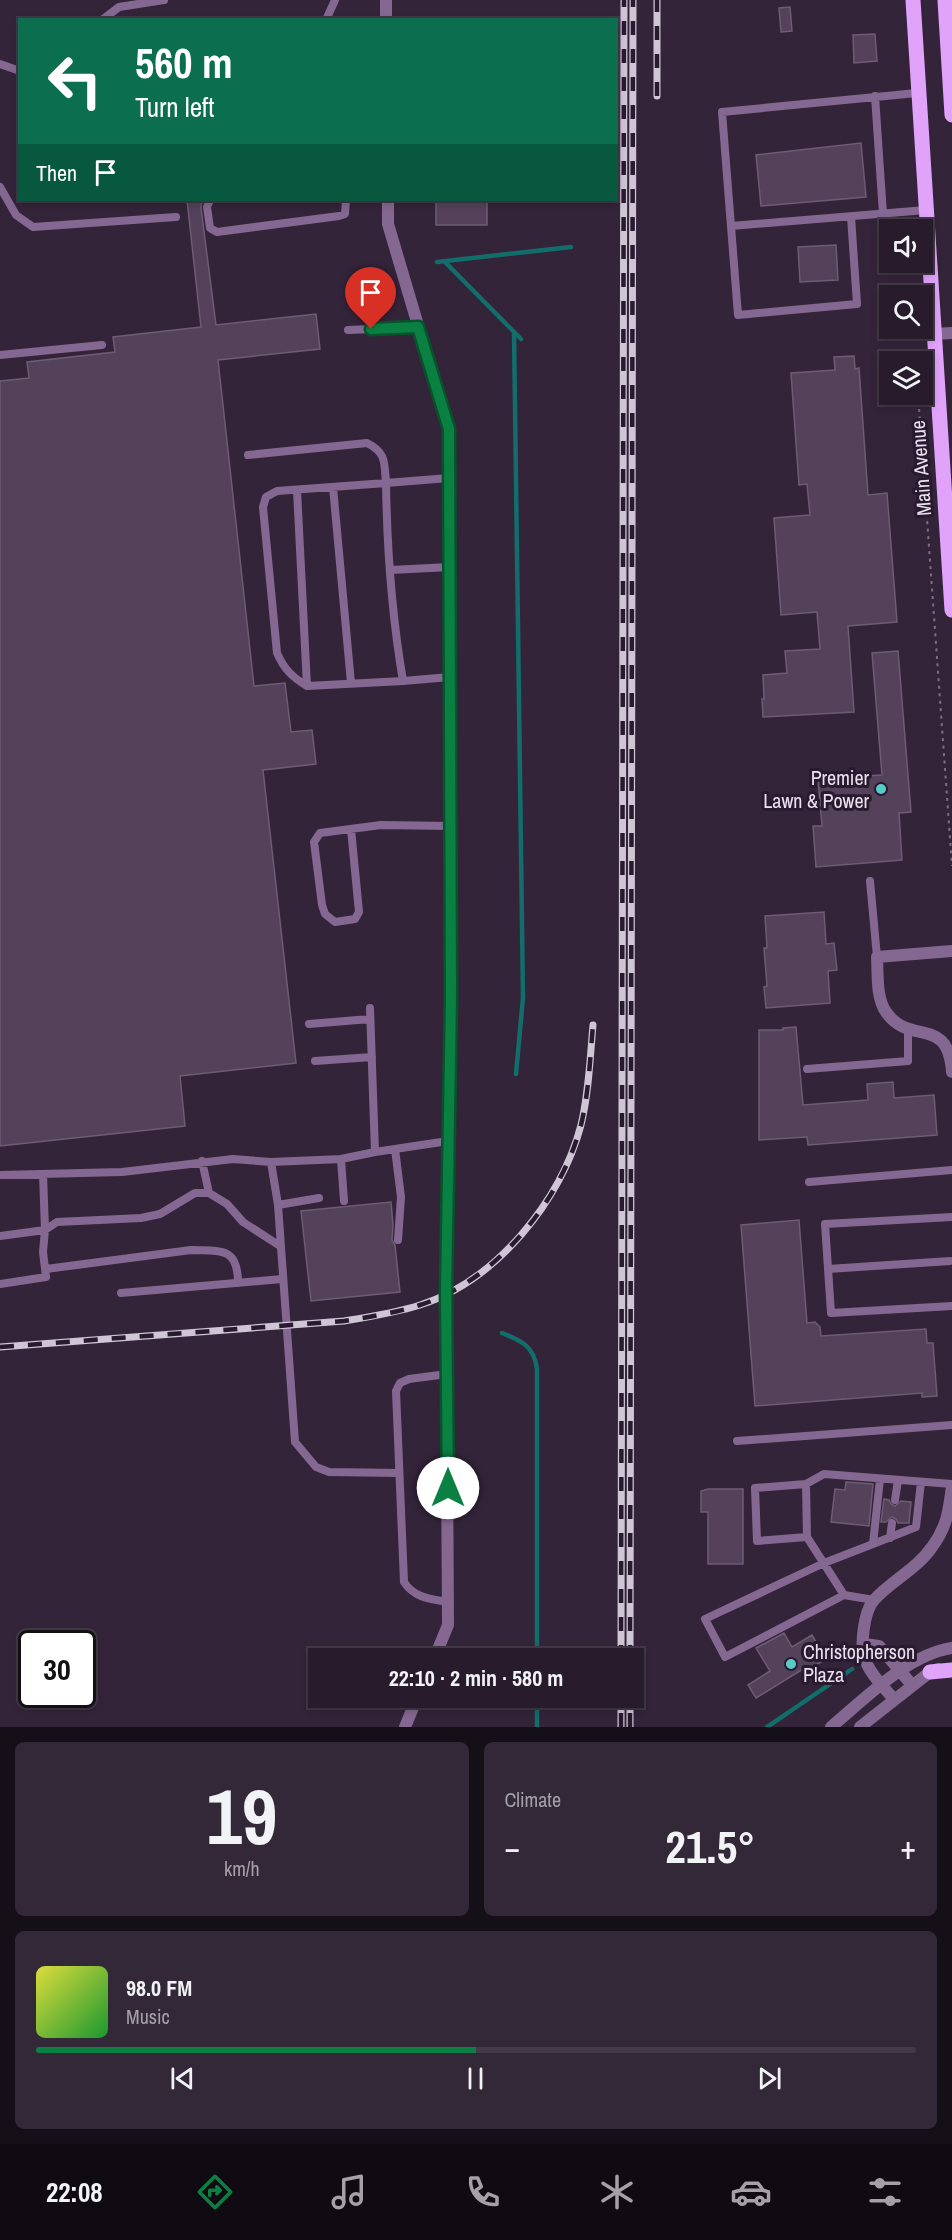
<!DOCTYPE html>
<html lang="en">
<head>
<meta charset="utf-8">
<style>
	body { margin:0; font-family:"Archivo Narrow",sans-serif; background:#332838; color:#f1f3f6; height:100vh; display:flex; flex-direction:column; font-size:22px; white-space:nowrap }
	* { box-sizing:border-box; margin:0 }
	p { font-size:20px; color:#a4a1a9 }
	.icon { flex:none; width:33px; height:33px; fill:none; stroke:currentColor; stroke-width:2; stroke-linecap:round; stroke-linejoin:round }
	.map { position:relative; height:1727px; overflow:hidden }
	.details { display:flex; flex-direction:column; gap:15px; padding:15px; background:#150f18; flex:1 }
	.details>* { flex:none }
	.hud { position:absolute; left:18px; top:18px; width:600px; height:183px; border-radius:0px; box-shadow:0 3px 9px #0003,0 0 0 2px #433948; background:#0b6e4f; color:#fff; overflow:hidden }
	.buttons { position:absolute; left:879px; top:219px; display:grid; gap:12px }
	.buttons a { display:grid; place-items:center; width:54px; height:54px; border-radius:0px; background:#271b2c; box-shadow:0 3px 9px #0003,0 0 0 2px #433948; font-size:30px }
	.speed { position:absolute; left:18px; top:1630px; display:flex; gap:12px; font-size:30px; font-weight:700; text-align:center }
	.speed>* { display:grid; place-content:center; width:78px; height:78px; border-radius:50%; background:#271b2c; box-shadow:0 3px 9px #0003,0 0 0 2px #433948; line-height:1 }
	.speed .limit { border:3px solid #111; border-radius:9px; background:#fff; color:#111 }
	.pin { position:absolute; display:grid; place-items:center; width:51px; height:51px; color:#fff; margin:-62px -26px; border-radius:50% 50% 50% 0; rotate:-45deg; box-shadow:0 0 6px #0007 }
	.pin .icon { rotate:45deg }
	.me { position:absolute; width:66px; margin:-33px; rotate:0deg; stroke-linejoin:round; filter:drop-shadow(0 0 4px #0008) }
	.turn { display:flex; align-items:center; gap:21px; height:126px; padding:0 18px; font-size:27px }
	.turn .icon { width:78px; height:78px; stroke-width:2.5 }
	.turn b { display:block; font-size:42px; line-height:51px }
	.then { display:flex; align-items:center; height:57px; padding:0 18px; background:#0003; gap:12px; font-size:22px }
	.big { font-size:45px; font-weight:800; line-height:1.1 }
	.details .widget { flex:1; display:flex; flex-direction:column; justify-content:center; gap:9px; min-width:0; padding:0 21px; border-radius:9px; background:#332838 }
	.details .dial { align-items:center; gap:0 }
	.dial b { font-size:78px; line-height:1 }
	.song { display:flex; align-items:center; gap:18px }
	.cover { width:72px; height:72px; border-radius:9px; background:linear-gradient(135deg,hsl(60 70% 55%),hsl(130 70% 35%)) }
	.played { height:6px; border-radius:3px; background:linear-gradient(90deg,#0b8043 50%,#433948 50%) }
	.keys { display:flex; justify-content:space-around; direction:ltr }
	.heat { display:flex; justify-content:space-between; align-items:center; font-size:33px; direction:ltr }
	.details .tiles { flex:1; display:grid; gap:15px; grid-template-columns:1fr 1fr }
	.widget:last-child { grid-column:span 2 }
	.trip { position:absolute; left:308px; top:1648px; width:336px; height:60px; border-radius:0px; background:#271b2c; box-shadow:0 3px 9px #0003,0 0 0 2px #433948; font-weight:800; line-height:60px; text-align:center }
	.menu { display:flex; height:96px; justify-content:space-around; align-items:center; background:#100b12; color:#a4a1a9 }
	.menu .icon { width:42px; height:42px }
	.menu .on { color:#0b8043 }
	.menu b { font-size:27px; color:#f1f3f6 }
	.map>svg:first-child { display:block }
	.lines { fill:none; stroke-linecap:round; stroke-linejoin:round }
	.stream { stroke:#116e6a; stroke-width:4.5 }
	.building { fill:#53425a; stroke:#6e5c75; stroke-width:1.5 }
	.path { stroke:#7d6f82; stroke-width:2; stroke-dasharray:3 4.5; stroke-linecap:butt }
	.service { stroke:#856892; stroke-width:8 }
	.minor { stroke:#856892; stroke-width:12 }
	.primary { stroke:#e1a3fa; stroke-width:15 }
	.rail-casing { stroke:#cfc5d4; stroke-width:7 }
	.rail { stroke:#291a30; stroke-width:4.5; stroke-dasharray:14; stroke-linecap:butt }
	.route-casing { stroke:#07532c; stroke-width:15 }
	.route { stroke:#0b8043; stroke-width:10 }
	.poi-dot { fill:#54cdc7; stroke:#291a30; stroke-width:2 }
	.labels { text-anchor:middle; stroke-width:6; stroke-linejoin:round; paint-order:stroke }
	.street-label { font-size:20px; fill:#eae0ee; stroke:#291a30 }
	.poi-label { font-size:20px; fill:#eae0ee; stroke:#291a30; text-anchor:end }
</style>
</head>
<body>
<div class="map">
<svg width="952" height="1727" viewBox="0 0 952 1727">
	<rect width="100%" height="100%" fill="#34243a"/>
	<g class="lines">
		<path class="stream" d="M437 262 571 247
			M445 262 521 339
			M514 332 523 998 516 1074
			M502 1333C522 1341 534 1346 537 1369V1659
			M537 1727V1698
			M767 1727 852 1669"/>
	</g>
	<path class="building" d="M790 7 792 31 781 32 779 8Z
		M875 34 877 61 854 63 853 35Z
		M861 143 866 197 761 206 756 155Z
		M187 200H202L201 208 216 325 316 314 320 349 218 360 254 686 285 683 291 732 312 730 316 764 263 770 296 1063 180 1076 185 1126 0 1146V381L29 378 27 362 115 352 113 337 201 327Z
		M436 200H487V225H436Z
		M836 245 838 280 800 282 798 247Z
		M854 356 855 369 859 368 868 495 887 493 897 622 848 626 854 712 763 717 762 699H764L763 675 787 673 785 651 820 649 817 612 781 615 774 518 810 515 807 484 799 485 791 373 835 370 834 357Z
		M898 651 911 812 899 813 902 860 816 867 813 826H822L818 779 882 775 872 653Z
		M824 912 826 944 834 943 837 970 828 971 830 1003 766 1008 764 987 767 986 764 948H767L765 916Z
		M796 1027 803 1105 868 1100 867 1084 893 1082 894 1098 934 1095 937 1135 808 1145 807 1137 759 1140V1030H783V1028Z
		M391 1202 393 1225 392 1240 395 1245 400 1292 311 1301 301 1211Z
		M799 1220 807 1323 815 1322 820 1327 821 1336 926 1329 927 1343H933L937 1396 922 1397V1393L755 1406 741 1225Z
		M846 1482 873 1484 869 1526 831 1522 835 1489 845 1490Z
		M708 1489H743V1564H708V1512H701V1491Z
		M884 1499 889 1500 891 1504 895 1506 901 1501 911 1502 909 1523H898L896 1519 892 1517 886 1522H881Z
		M784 1633 792 1647 812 1635 826 1659 805 1672 803 1669 756 1698 748 1685 770 1671 756 1648Z"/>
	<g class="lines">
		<path class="path" d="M912 360V362
			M918 394 952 866"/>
		<path class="service" d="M102 20 119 7 164 0
			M326 20 335 0
			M0 64 20 71
			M875 96 883 214
			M0 187 16 215 33 227 176 217
			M210 200 207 207 210 228 217 232 339 216 345 214 346 200
			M851 217 857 304 738 315 722 112 917 93
			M731 226 926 210
			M348 330 419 327
			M0 355 102 345
			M248 455 367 443C387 453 384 463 386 483L277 491 266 497 263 507 277 653C284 669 292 677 307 686L403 681
			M449 478 386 483C387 549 392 616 403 681L450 677
			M333 487 351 683
			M297 490 307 686
			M391 570 450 567
			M351 829 359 912 355 919 335 922 325 914 322 905 314 842 320 833 381 825 451 826
			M870 881 877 957
			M370 1008 375 1152
			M309 1024 370 1019
			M315 1061 372 1057
			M807 1069 908 1061V1029
			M395 1149 401 1197 398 1240
			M341 1159 344 1201
			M202 1161 209 1193
			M271 1162 341 1159 375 1152 448 1141
			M0 1175 122 1172 233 1159 271 1162 278 1205 295 1442 316 1467 329 1472 399 1473
			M809 1182 952 1170
			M278 1205 319 1198
			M952 1217 825 1224 831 1313 952 1306
			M0 1236 45 1230 57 1222 141 1218 160 1214 195 1193H209L227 1204 243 1222 280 1246
			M46 1269 191 1250C221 1251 238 1247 238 1283
			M828 1269 950 1261
			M0 1284 46 1277 43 1252 45 1230 43 1174
			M121 1293 282 1279
			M447 1374 409 1379 400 1383 396 1391 404 1582C414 1598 431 1599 448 1602
			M737 1441 952 1425
			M880 1479 873 1544 916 1527 921 1482
			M806 1484 755 1488 757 1541 807 1537
			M895 1500 898 1480
			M890 1538 892 1523
			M844 1595 725 1657 705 1619 824 1563 873 1544
			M874 1600 844 1595 807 1537 806 1484 824 1474 952 1484"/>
		<path class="minor" d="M386 0V20
			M388 200V224L449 430 451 998 446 1293 448 1625 434 1659
			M933 334 952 333
			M952 951 877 957C878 974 876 998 886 1012 910 1047 948 1014 952 1072
			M864 1644 879 1646 912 1685
			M894 1699C884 1688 872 1676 866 1662 859 1648 864 1611 874 1600 891 1581 917 1569 932 1547 947 1527 949 1510 952 1486
			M405 1727 417 1698
			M831 1727C866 1698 907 1655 952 1648
			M860 1727 930 1672 938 1669"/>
		<path class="primary" d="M913 0 952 610
			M945 0 952 115
			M930 1672 952 1670"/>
		<g class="rail-casing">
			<path id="rail" d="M657 96V0
				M0 1347 344 1321C369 1317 395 1313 420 1305 496 1281 561 1201 581 1125 589 1092 590 1058 593 1025
				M621 1659 624 0
				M630 1659 633 0
				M621 1727V1698
				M630 1727V1698"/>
		</g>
		<use href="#rail" class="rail"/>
	</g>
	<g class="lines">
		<g class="route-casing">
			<path id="route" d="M371 329 418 327 449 429 451 998 446 1293 448 1488"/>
		</g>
		<use href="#route" class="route"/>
	</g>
	<g class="poi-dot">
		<circle cx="881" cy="789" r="6"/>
		<circle cx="791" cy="1664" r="6"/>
	</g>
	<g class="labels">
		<g class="street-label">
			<text transform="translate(921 468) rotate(-94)" y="7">Main Avenue</text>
		</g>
		<g class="poi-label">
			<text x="869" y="785">Premier<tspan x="869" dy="23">Lawn &amp; Power</tspan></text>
			<text x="803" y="1659" text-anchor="start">Christopherson<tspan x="803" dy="23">Plaza</tspan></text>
		</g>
	</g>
</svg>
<div class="buttons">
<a><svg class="icon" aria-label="sound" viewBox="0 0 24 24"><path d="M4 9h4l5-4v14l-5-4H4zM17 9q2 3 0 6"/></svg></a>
<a><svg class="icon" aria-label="search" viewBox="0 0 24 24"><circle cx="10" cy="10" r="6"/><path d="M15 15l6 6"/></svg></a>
<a><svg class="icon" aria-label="layers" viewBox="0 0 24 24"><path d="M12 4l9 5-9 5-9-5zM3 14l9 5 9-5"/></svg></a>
</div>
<div class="speed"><div class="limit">30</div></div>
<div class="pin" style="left:371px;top:329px;background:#d93025"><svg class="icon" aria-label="arrive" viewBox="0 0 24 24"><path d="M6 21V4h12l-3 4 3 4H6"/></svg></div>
<svg class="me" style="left:448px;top:1488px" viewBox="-20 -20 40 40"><circle r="19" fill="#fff"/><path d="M0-13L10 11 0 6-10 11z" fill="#0b8043"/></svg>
<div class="trip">22:10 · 2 min · 580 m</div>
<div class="hud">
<div class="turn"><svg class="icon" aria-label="left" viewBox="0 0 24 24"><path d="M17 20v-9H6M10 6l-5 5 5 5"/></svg><div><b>560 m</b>Turn left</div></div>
<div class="then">Then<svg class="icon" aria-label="arrive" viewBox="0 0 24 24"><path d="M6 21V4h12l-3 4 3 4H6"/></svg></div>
</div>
</div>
<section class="details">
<div class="tiles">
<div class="widget dial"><b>19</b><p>km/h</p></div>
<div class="widget"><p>Climate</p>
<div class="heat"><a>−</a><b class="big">21.5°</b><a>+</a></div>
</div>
<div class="widget">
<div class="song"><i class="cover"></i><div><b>98.0 FM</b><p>Music</p></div></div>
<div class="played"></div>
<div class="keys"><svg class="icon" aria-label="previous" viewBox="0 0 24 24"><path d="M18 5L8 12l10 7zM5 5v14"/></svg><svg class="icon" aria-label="pause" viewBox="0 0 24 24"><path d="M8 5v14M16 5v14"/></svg><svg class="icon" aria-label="next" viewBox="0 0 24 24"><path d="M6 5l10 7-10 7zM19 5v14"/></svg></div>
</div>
</div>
</section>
<nav class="menu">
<b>22:08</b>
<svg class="icon on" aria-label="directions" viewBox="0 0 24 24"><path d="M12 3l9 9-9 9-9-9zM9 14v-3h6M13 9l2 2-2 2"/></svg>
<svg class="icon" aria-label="music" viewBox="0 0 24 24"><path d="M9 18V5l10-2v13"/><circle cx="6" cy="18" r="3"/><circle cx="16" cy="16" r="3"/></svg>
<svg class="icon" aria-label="phone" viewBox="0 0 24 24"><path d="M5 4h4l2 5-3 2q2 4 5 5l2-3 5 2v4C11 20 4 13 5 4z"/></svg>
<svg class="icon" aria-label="climate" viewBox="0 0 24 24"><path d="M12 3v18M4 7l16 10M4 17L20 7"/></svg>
<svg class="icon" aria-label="car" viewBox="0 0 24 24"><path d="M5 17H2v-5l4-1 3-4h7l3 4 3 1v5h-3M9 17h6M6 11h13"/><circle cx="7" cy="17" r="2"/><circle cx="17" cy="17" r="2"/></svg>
<svg class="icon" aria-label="filters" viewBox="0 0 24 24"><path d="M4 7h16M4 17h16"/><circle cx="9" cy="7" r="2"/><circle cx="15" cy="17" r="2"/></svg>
</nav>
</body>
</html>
